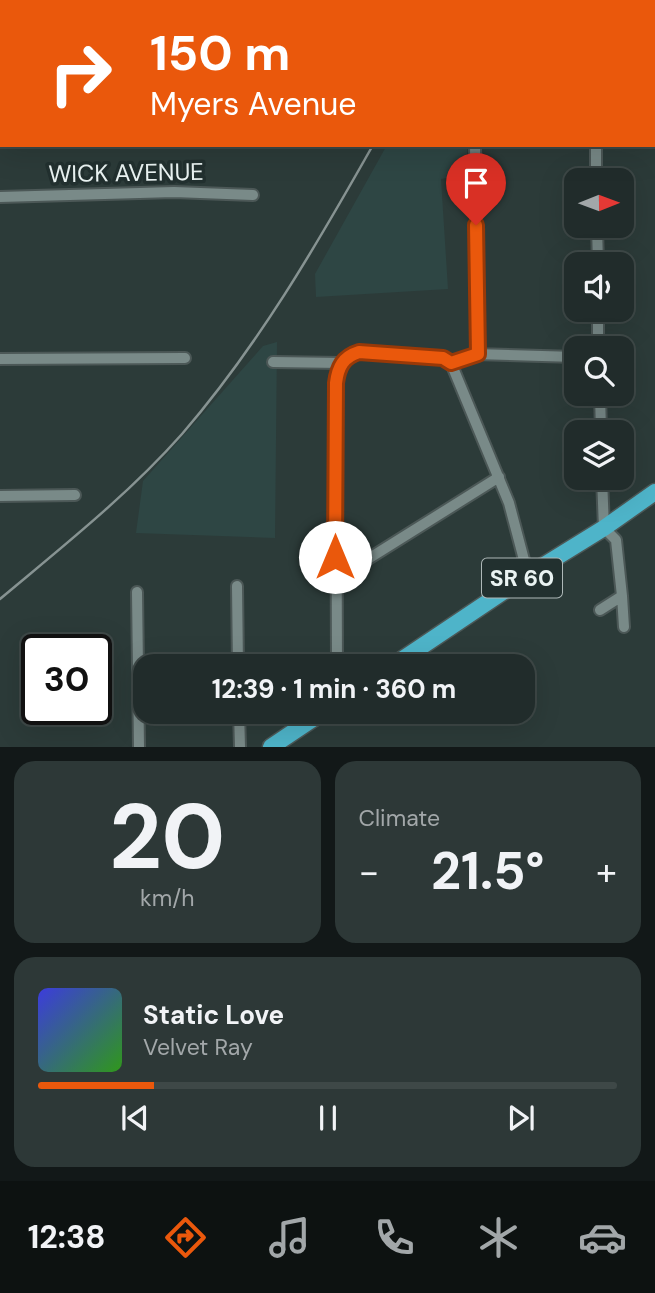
<!DOCTYPE html>
<html lang="en">
<head>
<meta charset="utf-8">
<style>
	body { margin:0; font-family:"DM Sans",sans-serif; background:#2d3837; color:#f1f3f6; height:100vh; display:flex; flex-direction:column; font-size:26px; white-space:nowrap }
	* { box-sizing:border-box; margin:0 }
	p { font-size:23px; color:#a2a7a9 }
	.icon { flex:none; width:38px; height:38px; fill:none; stroke:currentColor; stroke-width:2; stroke-linecap:round; stroke-linejoin:round }
	.map { position:relative; height:747px; overflow:hidden }
	.side { display:flex; flex-direction:column; gap:14px; padding:14px; background:#121818; flex:1 }
	.side>* { flex:none }
	.hud { position:absolute; left:0px; top:0px; width:656px; height:147px; box-shadow:0 7px 28px #0002,0 0 0 2px #3e4847; background:#ea580c; color:#fff; overflow:hidden }
	.needle { width:46px; rotate:89deg }
	.buttons { position:absolute; left:564px; top:168px; display:grid; gap:14px }
	.buttons a { display:grid; place-items:center; width:70px; height:70px; border-radius:14px; background:#212c2b; box-shadow:0 7px 28px #0002,0 0 0 2px #3e4847; font-size:35px }
	.speed { position:absolute; left:21px; top:634px; display:flex; gap:14px; font-size:35px; font-weight:700; text-align:center }
	.speed>* { display:grid; place-content:center; width:91px; height:91px; border-radius:50%; background:#212c2b; box-shadow:0 7px 28px #0002,0 0 0 2px #3e4847; line-height:1 }
	.speed .limit { border:4px solid #111; border-radius:10px; background:#fff; color:#111 }
	.pin { position:absolute; display:grid; place-items:center; width:60px; height:60px; color:#fff; margin:-72px -30px; border-radius:50% 50% 50% 0; rotate:-45deg; box-shadow:0 0 7px #0007 }
	.pin .icon { rotate:45deg }
	.me { position:absolute; width:77px; margin:-38px; rotate:0deg; stroke-linejoin:round; filter:drop-shadow(0 0 5px #0008) }
	.turn { display:flex; align-items:center; gap:24px; height:147px; padding:0 35px; font-size:32px }
	.turn .icon { width:91px; height:91px; stroke-width:2.5 }
	.turn b { display:block; font-size:49px; line-height:60px }
	.big { font-size:52px; font-weight:700; line-height:1.1 }
	.side .tile { flex:1; display:flex; flex-direction:column; justify-content:center; gap:10px; min-width:0; padding:0 24px; border-radius:21px; background:#2d3837 }
	.side .dial { align-items:center; gap:0 }
	.dial b { font-size:91px; line-height:1 }
	.song { display:flex; align-items:center; gap:21px }
	.cover { width:84px; height:84px; border-radius:10px; background:linear-gradient(135deg,hsl(240 70% 55%),hsl(110 70% 35%)) }
	.played { height:7px; border-radius:4px; background:linear-gradient(90deg,#ea580c 20%,#3e4847 20%) }
	.keys { display:flex; justify-content:space-around; direction:ltr }
	.heat { display:flex; justify-content:space-between; align-items:center; font-size:38px; direction:ltr }
	.side .tiles { flex:1; display:grid; gap:14px; grid-template-columns:1fr 1fr }
	.tile:last-child { grid-column:span 2 }
	.trip { position:absolute; left:133px; top:654px; width:402px; height:70px; border-radius:21px; background:#212c2b; box-shadow:0 7px 28px #0002,0 0 0 2px #3e4847; font-weight:700; line-height:70px; text-align:center }
	.menu { display:flex; height:112px; justify-content:space-around; align-items:center; background:#0d1211; color:#a2a7a9 }
	.menu .icon { width:49px; height:49px }
	.menu .on { color:#ea580c }
	.menu b { font-size:32px; color:#f1f3f6 }
	.map>svg:first-child { display:block }
	.built { fill:#2e4644 }
	.lines { fill:none; stroke-linecap:round; stroke-linejoin:round }
	.minor-casing { stroke:#4c5857; stroke-width:14 }
	.primary-casing { stroke:#4c5857; stroke-width:19 }
	.minor { stroke:#798a88; stroke-width:10 }
	.primary { stroke:#4eb4c9; stroke-width:16 }
	.rail { stroke:#879392; stroke-width:2.5 }
	.route-casing { stroke:#983908; stroke-width:18 }
	.route { stroke:#ea580c; stroke-width:12 }
	.labels { text-anchor:middle; stroke-width:7; stroke-linejoin:round; paint-order:stroke }
	.shield { fill:#22302f; stroke:#aeb8b8; stroke-width:2 }
	.shield-label { font-size:23px; font-weight:bold; fill:#eaf3f2 }
	.street-label { font-size:24px; fill:#eaf3f2; stroke:#22302f }
</style>
</head>
<body>
<div class="map">
<svg width="655" height="747" viewBox="0 0 655 747">
	<rect width="100%" height="100%" fill="#2c3b39"/>
	<path class="built" d="M387 145H467V174L441 179 448 289 316 297 315 274Z
		M277 342 275 538 136 533 143 481 263 346Z"/>
	<g class="lines">
		<g class="minor-casing">
			<path id="minor" d="M592 0V2
				M0 54H2
				M475 145 478 354
				M596 145V180
				M0 197 174 192 253 195
				M597 226 598 264
				M598 310V348
				M0 359 185 358
				M273 362 342 363 353 354 373 352 443 357 451 363
				M451 363 509 503 528 575
				M451 363 475 354 576 357
				M600 394 601 432
				M0 496 75 495
				M336 579 499 477
				M237 586 238 667
				M137 592 139 747
				M622 596 624 627
				M600 610 622 596 616 540 604 528 602 478
				M337 667 336 383 342 363
				M239 712 240 747"/>
		</g>
		<g class="primary-casing">
			<path id="primary" d="M391 667 528 575 604 528 655 492
				M271 747 323 712"/>
		</g>
		<use href="#minor" class="minor"/>
		<use href="#primary" class="primary"/>
		<path class="rail" d="M452 2 453 0
			M0 599C62 547 128 495 182 434 258 346 316 246 373 145"/>
	</g>
	<g class="lines">
		<g class="route-casing">
			<path id="route" d="M335 557 336 383C338 367 343 357 359 352L443 358 451 363 478 354 476 225"/>
		</g>
		<use href="#route" class="route"/>
	</g>
	<g class="labels">
		<rect class="shield" x="482" y="558.5" width="80" height="39" rx="5"/>
		<g class="shield-label">
			<text x="522" y="586">SR 60</text>
		</g>
		<g class="street-label">
			<text transform="translate(126 173) rotate(-1)" y="8">WICK AVENUE</text>
		</g>
	</g>
</svg>
<div class="buttons">
<a><svg class="needle" viewBox="-14 -14 28 28"><path d="M0-13l5 13h-10z" fill="#e53935"/><path d="M0 13l5-13h-10z" fill="#a2a7a9"/></svg></a>
<a><svg class="icon" aria-label="sound" viewBox="0 0 24 24"><path d="M4 9h4l5-4v14l-5-4H4zM17 9q2 3 0 6"/></svg></a>
<a><svg class="icon" aria-label="search" viewBox="0 0 24 24"><circle cx="10" cy="10" r="6"/><path d="M15 15l6 6"/></svg></a>
<a><svg class="icon" aria-label="layers" viewBox="0 0 24 24"><path d="M12 4l9 5-9 5-9-5zM3 14l9 5 9-5"/></svg></a>
</div>
<div class="speed"><div class="limit">30</div></div>
<div class="pin" style="left:476px;top:225px;background:#d93025"><svg class="icon" aria-label="arrive" viewBox="0 0 24 24"><path d="M6 21V4h12l-3 4 3 4H6"/></svg></div>
<svg class="me" style="left:335px;top:557px" viewBox="-20 -20 40 40"><circle r="19" fill="#fff"/><path d="M0-13L10 11 0 6-10 11z" fill="#ea580c"/></svg>
<div class="trip">12:39 · 1 min · 360 m</div>
<div class="hud">
<div class="turn"><svg class="icon" aria-label="right" viewBox="0 0 24 24"><path d="M7 20v-9h11M14 6l5 5-5 5"/></svg><div><b>150 m</b>Myers Avenue</div></div>
</div>
</div>
<section class="side">
<div class="tiles">
<div class="tile dial"><b>20</b><p>km/h</p></div>
<div class="tile"><p>Climate</p>
<div class="heat"><a>−</a><b class="big">21.5°</b><a>+</a></div>
</div>
<div class="tile">
<div class="song"><i class="cover"></i><div><b>Static Love</b><p>Velvet Ray</p></div></div>
<div class="played"></div>
<div class="keys"><svg class="icon" aria-label="previous" viewBox="0 0 24 24"><path d="M18 5L8 12l10 7zM5 5v14"/></svg><svg class="icon" aria-label="pause" viewBox="0 0 24 24"><path d="M8 5v14M16 5v14"/></svg><svg class="icon" aria-label="next" viewBox="0 0 24 24"><path d="M6 5l10 7-10 7zM19 5v14"/></svg></div>
</div>
</div>
</section>
<nav class="menu">
<b>12:38</b>
<svg class="icon on" aria-label="directions" viewBox="0 0 24 24"><path d="M12 3l9 9-9 9-9-9zM9 14v-3h6M13 9l2 2-2 2"/></svg>
<svg class="icon" aria-label="music" viewBox="0 0 24 24"><path d="M9 18V5l10-2v13"/><circle cx="6" cy="18" r="3"/><circle cx="16" cy="16" r="3"/></svg>
<svg class="icon" aria-label="phone" viewBox="0 0 24 24"><path d="M5 4h4l2 5-3 2q2 4 5 5l2-3 5 2v4C11 20 4 13 5 4z"/></svg>
<svg class="icon" aria-label="climate" viewBox="0 0 24 24"><path d="M12 3v18M4 7l16 10M4 17L20 7"/></svg>
<svg class="icon" aria-label="car" viewBox="0 0 24 24"><path d="M5 17H2v-5l4-1 3-4h7l3 4 3 1v5h-3M9 17h6M6 11h13"/><circle cx="7" cy="17" r="2"/><circle cx="17" cy="17" r="2"/></svg>
</nav>
</body>
</html>
